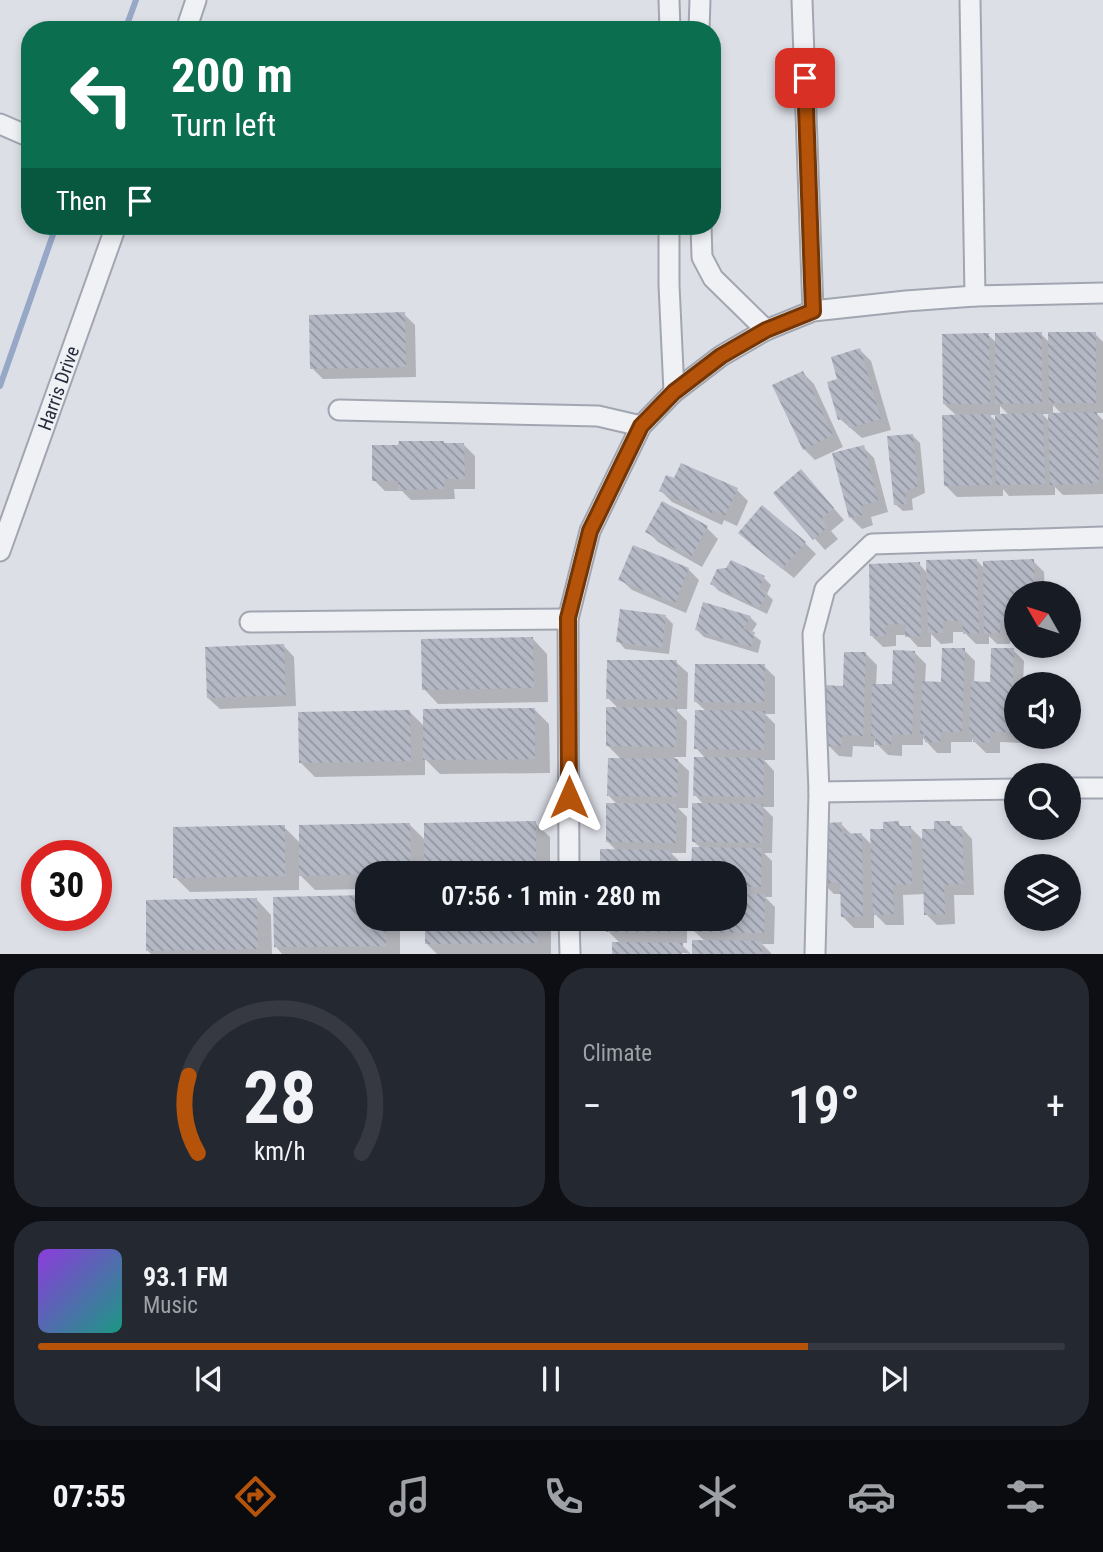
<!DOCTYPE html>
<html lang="en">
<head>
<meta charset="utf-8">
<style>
	body { margin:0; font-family:"Roboto Condensed",sans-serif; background:#242831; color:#f1f3f6; height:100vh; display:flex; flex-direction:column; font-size:26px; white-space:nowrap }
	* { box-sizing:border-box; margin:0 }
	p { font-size:23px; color:#9ea1a6 }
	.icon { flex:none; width:38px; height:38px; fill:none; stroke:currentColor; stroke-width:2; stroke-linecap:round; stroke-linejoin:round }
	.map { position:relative; height:954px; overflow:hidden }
	.details { display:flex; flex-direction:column; gap:14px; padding:14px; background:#0d0f14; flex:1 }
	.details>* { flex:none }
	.top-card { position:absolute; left:21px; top:21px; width:700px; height:214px; border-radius:28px; box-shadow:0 4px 10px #0003; background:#0b6e4f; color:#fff; overflow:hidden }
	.needle { width:46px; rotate:309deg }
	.controls { position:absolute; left:1004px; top:581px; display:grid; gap:14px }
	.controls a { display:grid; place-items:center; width:77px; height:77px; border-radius:50%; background:#171b24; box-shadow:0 4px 10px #0003; font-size:35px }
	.speed { position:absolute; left:21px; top:840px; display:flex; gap:14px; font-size:35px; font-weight:700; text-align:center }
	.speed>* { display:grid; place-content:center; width:91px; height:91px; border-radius:50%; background:#171b24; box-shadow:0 4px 10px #0003; line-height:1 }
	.speed .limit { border:10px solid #d22; background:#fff; color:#111 }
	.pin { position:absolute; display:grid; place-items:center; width:60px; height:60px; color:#fff; margin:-30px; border-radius:14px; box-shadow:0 4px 10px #0006 }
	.me { position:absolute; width:77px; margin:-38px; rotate:0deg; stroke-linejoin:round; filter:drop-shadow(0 0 5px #0008) }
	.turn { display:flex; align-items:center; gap:24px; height:147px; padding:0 35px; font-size:32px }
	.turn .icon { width:91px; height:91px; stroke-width:2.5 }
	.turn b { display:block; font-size:49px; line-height:60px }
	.then { display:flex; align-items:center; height:66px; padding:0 35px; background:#0003; gap:14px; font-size:26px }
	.big { font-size:52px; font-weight:600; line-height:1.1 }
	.details .card { flex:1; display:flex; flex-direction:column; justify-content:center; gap:10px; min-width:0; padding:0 24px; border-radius:28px; background:#242831 }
	.details .dial { align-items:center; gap:0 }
	.dial svg { height:182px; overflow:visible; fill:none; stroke:#363941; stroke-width:7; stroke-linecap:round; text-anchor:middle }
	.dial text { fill:#f1f3f6; stroke:none }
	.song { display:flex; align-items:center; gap:21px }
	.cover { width:84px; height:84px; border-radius:10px; background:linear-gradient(135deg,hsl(270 70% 55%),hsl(170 70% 35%)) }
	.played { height:7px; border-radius:4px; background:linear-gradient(90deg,#b45309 75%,#363941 75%) }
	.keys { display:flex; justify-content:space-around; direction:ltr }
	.heat { display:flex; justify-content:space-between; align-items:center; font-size:38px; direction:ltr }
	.details .tiles { flex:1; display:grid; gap:14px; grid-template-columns:1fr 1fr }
	.card:last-child { grid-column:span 2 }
	.trip { position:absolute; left:355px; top:861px; width:392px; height:70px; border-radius:28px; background:#171b24; box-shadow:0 4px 10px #0003; font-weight:600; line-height:70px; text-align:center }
	.menu { display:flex; height:112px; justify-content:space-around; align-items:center; background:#090b0e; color:#9ea1a6 }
	.menu .icon { width:49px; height:49px }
	.menu .current { color:#b45309 }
	.menu b { font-size:32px; color:#f1f3f6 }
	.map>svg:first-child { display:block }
	.shadow { fill:#0003; fill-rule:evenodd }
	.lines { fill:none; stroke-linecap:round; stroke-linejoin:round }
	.stream { stroke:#97a8c7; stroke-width:6 }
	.building { fill:url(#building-back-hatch) }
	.minor-casing { stroke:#a2a6b1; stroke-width:23 }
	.minor { stroke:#eff1f5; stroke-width:19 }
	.route-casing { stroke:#753606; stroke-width:18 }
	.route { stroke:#b45309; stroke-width:12 }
	.labels { text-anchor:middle; stroke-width:5; stroke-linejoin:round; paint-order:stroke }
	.street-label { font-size:19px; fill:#262c3d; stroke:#eceef5 }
</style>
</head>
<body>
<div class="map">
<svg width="1103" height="954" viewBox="0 0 1103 954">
	<defs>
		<pattern id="building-back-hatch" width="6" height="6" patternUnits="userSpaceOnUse" patternTransform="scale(1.75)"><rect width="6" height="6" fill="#b4b8c4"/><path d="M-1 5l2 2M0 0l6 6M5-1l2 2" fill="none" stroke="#9296a0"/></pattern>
	</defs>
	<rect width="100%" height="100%" fill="#dddfe7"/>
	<path class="shadow" d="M404 314 415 325 416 377 323 379 312 368Z
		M1041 334 1050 343 1095 334 1103 342V413H1096L1103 420V494L1063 495 1055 487V495L1009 496 1003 489V496L957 497 946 486 957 416 944 404 988 335 997 343ZM1053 405 1063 415H1053ZM1000 406 1009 415 1000 416ZM1042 414H1050V422ZM989 415H997V422Z
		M860 350 871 361 891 430 862 438 840 419 839 380Z
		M803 373 814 384 843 447 815 460 804 449Z
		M913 436 920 443 925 493 912 499 913 510 903 511 895 504Z
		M443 442 446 445H464L475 456V489H454L455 499 411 500 402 491H385L374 480Z
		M863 447 874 458 888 512 871 517 873 525 862 529 851 518Z
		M812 483 844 520 831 531 838 539 825 550 775 494Z
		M737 490 748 501 737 526 724 520 722 525 672 502 661 491Z
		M707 528 718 539 702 567 658 542 647 531Z
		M805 543 816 554 794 578 751 544Z
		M977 561 985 569 1033 561 1044 572 1045 593H1017V632H1010V644H997L989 636V644H976L964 632H953V643L941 644 931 634V647H918L907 635H896V646L883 647 872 636 919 564 928 574Z
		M688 569 699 580 686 613 632 590 620 579Z
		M764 578 771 585 767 594 773 600 767 614 719 591 712 584Z
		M666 617 673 624 669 654 625 649 618 641Z
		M750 617 757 624 751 633 761 641 758 653 704 637 697 630Z
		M533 639 547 654 548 702 438 704 424 689Z
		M283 645 294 657 296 706 220 709 208 698Z
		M964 650 975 661 974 683 992 684 1013 650 1024 661 1023 684H1017V737H1021V743L1000 742V753H986L972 739V742H951V753H937L923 738V745H902V756L888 755 874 741V747L853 746 852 757 839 756 828 745 844 688 866 654 877 665 876 686H893L915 653 926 664 925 683 943 684Z
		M676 662 688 673 687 709H675L687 721 686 757H674L689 771 688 808H678L687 817 686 853H671L681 863V873H602V851H617L607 841 618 805 609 796 622 760 607 745 619 709 608 698Z
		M764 666 775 677V714H765L775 724V760H764L774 771V807H763L773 817 772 853H764L772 861V897H765L775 907 774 944H762L772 954H693L706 942 695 932V919H735V873H693V849H702L693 841 704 805 695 795 706 759 696 748 707 712 696 702Z
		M534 709 549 724 550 773 440 774 425 759V775L315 777 300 762 410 712 425 727Z
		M535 823 550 837V873H426L425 872V873H368V889L315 890 299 874V890L190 892 175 877 284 827 300 843 410 825 426 841Z
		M898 823 903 828 910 827 924 841 936 830 950 823 955 828 961 827 972 839 974 895H954L955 924 937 925 926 914 925 894 903 895 904 925H886L874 913V928H854L843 917 842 894H834L823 883 841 824 852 835H862L873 846 885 830Z
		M257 900 271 915 272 954H151L147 950Z
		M368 919H400V954H282L276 947Z
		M427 919H551V954H437L427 944Z
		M608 919H687V943H680L691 954 621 944 608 931Z"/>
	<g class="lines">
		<path class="stream" d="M125 30 136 0
			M0 386 56 226"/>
	</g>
	<path class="building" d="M405 312 406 367 310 369 309 315Z
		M1042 332V403L995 404V333Z
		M1048 332H1096V403H1049Z
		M989 333 990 404H943L942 334Z
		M860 348 881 419 849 428 846 418 838 420 827 382 837 379 831 357Z
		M803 371 833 435 803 450 772 385Z
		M1097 412 1099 483 1050 485 1048 413Z
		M1043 413 1045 484 996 485 995 414Z
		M991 414 992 485 944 486 942 415Z
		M913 434 918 486 905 492 907 504 894 505 887 436Z
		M399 441H444V443H464L465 479H444V489L398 490V481H372V445H398Z
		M864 445 878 501 861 506 863 515 849 518 832 453Z
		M681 463 738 488 725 516 713 510 711 515 659 491 666 475 674 478Z
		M801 469 834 508 821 519 828 527 813 540 773 493Z
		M662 501 708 526 691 557 645 532Z
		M762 505 806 542 782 569 738 533Z
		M633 545 689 568 675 603 618 580Z
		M977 559 979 633 963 634 962 621H943V633H928L926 560Z
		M1034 559 1035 593H1017V621L1000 622V633L984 634 983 561Z
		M731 560 765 576 759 588 767 592 759 608 710 584 717 569 726 568Z
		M920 562 921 636 905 637V624L885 625 886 636H870L869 564Z
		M703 602 751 616 743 629 755 632 751 647 695 630Z
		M620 609 666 615 662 648 616 642Z
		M533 637 534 688 422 690 421 639Z
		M284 644 286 695 207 698 205 647Z
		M942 648H965L962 732H941L940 743 925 742V734H920L922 681 941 682Z
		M991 648H1014L1011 732H990V743L973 742 974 734H969L971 681 990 682Z
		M893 650 915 651 912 735 892 734 891 745H875L876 737 871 736 872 684H892Z
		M844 652H866L863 736 842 735V746H826L823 685 843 686Z
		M607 660H677V699H606Z
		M695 664H765L764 703 694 702Z
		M606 707 677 708 676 747 606 746Z
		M535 708V759L423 760V709Z
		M410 710 411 761 299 763 298 712Z
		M695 710 765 711 764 750 694 749Z
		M694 757 764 758 763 797 693 796Z
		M608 758 678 759 677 797 607 796Z
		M606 803 676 804V843L606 842Z
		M692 803 763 804 762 843 692 842Z
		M536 821V872L424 873V823Z
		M899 821V826H911L912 884 893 885 894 914 873 915 870 829H883V822Z
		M934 821H950V826H962L964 884 944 885 945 914 924 915 922 829H934Z
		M842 822V834L862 833 863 917H841L840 883H821L826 823Z
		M410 823 411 873 299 876V825Z
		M285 825V876L173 878V827Z
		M692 847 762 848 761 887H735V873H691Z
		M600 849 671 850 670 873H600Z
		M735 894H765L764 933 694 932V919H735Z
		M368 895V919H386V946L274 947 273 897Z
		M257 898 258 949 146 951V900Z
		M425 919H537V943L425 944Z
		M607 919H677L676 932H606Z
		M692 940 762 941V954H692Z
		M612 942 683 943 682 954H612Z"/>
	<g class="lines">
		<g class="minor-casing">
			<g id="minor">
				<path d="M669 0 670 30"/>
				<path d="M802 0 813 311"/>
				<path d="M970 0 975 296"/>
				<path d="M186 30 196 0"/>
				<path d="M699 30 700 0"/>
				<path d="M0 124 30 137"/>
				<path d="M669 226V285L674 392"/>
				<path d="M701 226 702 257 713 278 766 330"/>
				<path d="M339 410 598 416 641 426"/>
				<path id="s1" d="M0 551 116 226"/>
				<path d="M250 622 568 619"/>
				<path d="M1069 788H1103"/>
				<path d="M819 792 1017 789"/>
				<path d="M569 873 568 619 590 531 641 426 674 392 721 356 766 330 813 311 906 301 975 296 1103 293"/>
				<path d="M569 919 570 954"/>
				<path d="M815 954 819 792 813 634 825 589 872 544 1103 537"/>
			</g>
		</g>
		<use href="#minor" class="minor"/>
	</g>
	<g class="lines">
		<g class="route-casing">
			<path id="route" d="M569 797 568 618 590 531 641 426 674 392 721 356 766 330 813 311 805 78"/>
		</g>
		<use href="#route" class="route"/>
	</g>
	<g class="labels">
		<g class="street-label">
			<text dy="7" stroke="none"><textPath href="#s1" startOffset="173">Harris Drive</textPath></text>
		</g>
	</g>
</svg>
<div class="controls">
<a><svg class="needle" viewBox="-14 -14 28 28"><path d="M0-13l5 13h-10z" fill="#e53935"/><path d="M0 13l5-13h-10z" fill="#9ea1a6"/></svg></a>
<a><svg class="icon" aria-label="sound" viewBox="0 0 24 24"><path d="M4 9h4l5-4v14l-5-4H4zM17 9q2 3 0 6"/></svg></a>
<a><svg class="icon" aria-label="search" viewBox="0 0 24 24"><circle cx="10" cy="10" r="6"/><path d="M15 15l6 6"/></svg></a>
<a><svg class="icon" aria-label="layers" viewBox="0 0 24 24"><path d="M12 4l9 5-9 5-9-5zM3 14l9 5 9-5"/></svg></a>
</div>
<div class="speed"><div class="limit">30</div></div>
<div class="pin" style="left:805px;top:78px;background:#d93025"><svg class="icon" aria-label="arrive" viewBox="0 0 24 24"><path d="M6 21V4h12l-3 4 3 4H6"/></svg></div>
<svg class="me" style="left:569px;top:797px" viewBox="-20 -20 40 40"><path d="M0-17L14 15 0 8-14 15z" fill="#b45309" stroke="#fff" stroke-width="4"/></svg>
<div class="trip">07:56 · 1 min · 280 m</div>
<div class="top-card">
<div class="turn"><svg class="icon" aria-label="left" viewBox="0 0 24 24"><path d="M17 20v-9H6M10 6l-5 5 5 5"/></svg><div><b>200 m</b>Turn left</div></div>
<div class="then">Then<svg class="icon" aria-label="arrive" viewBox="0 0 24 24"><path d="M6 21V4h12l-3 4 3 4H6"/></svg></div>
</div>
</div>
<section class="details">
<div class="tiles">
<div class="card dial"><svg viewBox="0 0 100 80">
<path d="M14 69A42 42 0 1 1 86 69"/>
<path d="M14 69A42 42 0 0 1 10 35" stroke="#b45309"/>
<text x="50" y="56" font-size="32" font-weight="700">28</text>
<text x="50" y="72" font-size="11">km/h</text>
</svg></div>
<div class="card"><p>Climate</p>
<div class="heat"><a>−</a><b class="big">19°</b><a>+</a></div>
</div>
<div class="card">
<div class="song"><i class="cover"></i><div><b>93.1 FM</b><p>Music</p></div></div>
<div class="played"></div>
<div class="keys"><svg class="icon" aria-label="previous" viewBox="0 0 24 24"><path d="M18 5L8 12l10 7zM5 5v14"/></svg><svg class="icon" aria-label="pause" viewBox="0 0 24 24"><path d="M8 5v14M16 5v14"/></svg><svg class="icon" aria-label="next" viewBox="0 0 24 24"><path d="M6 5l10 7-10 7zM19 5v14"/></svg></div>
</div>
</div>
</section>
<nav class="menu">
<b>07:55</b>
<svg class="icon current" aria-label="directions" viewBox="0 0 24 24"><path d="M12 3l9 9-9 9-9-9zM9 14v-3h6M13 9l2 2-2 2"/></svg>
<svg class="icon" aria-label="music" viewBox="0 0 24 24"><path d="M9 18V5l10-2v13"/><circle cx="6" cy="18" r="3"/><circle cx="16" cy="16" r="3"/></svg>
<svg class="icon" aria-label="phone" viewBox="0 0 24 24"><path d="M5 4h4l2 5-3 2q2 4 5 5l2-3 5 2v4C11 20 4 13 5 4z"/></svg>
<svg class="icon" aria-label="climate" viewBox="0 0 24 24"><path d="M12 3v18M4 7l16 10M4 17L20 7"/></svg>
<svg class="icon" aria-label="car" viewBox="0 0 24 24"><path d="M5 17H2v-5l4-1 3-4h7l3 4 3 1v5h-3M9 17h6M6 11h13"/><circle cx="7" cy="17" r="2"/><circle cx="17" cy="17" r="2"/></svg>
<svg class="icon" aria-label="filters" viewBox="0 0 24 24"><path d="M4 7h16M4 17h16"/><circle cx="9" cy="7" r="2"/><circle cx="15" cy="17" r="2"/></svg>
</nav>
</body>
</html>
